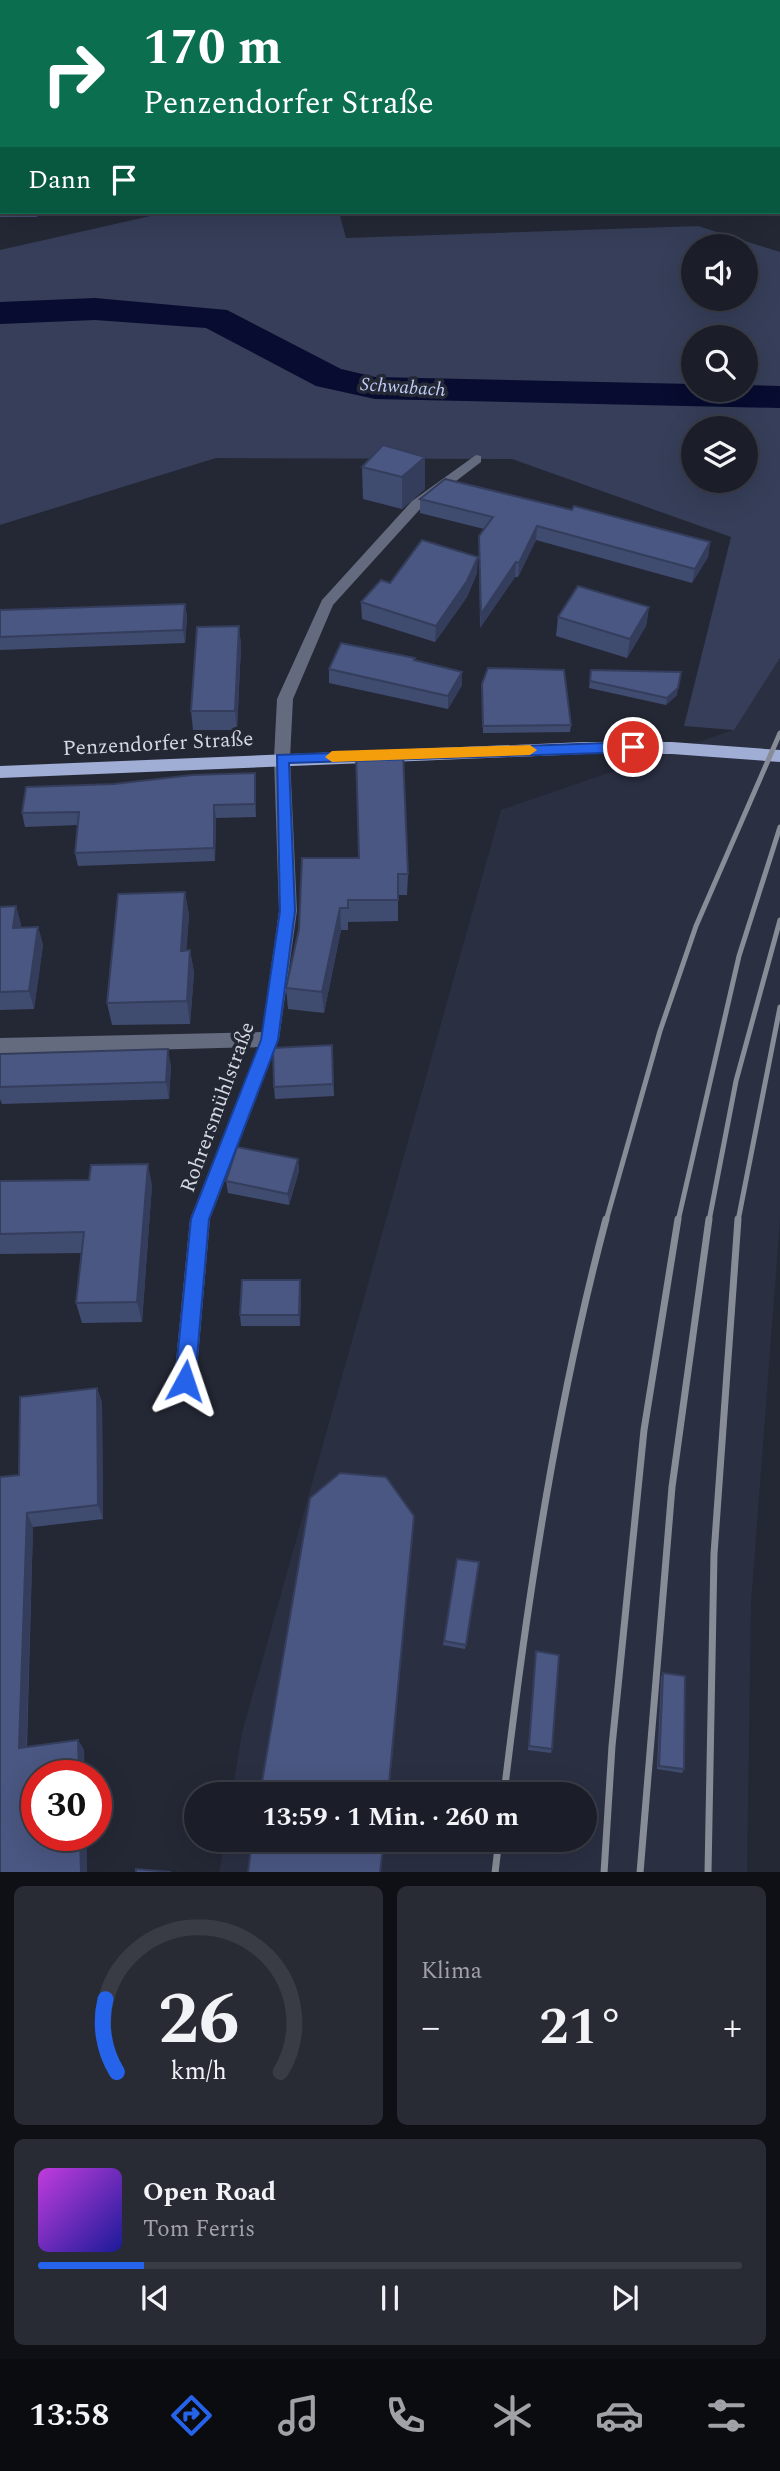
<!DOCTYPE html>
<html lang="de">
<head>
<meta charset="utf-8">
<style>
	body { margin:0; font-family:Spectral,serif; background:#282b34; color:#f1f3f6; height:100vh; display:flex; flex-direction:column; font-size:26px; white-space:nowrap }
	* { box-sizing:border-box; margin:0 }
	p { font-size:23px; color:#a0a2a8 }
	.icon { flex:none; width:38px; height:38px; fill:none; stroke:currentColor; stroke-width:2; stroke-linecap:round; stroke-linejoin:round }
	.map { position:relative; height:1872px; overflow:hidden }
	.details { display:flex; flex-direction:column; gap:14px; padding:14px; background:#0f1016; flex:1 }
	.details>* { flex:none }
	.top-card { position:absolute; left:0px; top:0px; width:780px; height:214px; box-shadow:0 7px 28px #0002,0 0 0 2px #393c45; background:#0b6e4f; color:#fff; overflow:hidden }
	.tools { position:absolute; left:681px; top:234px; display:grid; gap:14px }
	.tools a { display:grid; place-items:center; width:77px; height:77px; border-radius:50%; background:#1b1e28; box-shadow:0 7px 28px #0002,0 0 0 2px #393c45; font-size:35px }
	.speed { position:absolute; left:21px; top:1760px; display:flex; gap:14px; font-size:35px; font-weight:700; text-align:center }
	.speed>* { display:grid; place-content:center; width:91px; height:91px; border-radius:50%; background:#1b1e28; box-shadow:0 7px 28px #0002,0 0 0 2px #393c45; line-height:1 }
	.speed .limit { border:10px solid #d22; background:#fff; color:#111 }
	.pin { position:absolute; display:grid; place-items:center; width:60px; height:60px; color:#fff; margin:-30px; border:4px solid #fff; border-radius:50%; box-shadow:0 2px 7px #0007 }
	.me { position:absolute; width:77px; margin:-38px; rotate:5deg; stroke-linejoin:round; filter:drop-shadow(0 0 5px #0008) }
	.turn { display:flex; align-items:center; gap:24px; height:147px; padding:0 28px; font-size:32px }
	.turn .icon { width:91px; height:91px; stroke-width:2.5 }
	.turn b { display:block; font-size:49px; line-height:60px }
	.then { display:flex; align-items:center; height:66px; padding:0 28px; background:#0003; gap:14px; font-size:26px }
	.big { font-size:52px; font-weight:700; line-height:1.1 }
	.details .tile { flex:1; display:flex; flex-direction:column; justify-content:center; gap:10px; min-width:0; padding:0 24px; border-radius:10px; background:#282b34 }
	.details .dial { align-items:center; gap:0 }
	.dial svg { height:182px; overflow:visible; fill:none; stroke:#393c45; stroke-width:7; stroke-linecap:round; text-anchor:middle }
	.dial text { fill:#f1f3f6; stroke:none }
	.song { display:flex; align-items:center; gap:21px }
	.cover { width:84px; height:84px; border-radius:10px; background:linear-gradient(135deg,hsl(290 70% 55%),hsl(240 70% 35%)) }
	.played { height:7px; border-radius:4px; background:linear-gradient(90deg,#2563eb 15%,#393c45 15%) }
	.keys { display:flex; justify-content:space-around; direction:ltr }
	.heat { display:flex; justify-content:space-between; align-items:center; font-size:38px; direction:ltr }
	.details .tiles { flex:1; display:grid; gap:14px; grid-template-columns:1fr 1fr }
	.tile:last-child { grid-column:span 2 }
	.trip { position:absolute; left:184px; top:1782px; width:413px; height:70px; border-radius:35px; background:#1b1e28; box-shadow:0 7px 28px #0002,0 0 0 2px #393c45; font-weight:700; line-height:70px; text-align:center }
	.tabs { display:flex; height:112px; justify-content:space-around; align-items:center; background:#0b0c10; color:#a0a2a8 }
	.tabs .icon { width:49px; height:49px }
	.tabs .active { color:#2563eb }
	.tabs b { font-size:32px; color:#f1f3f6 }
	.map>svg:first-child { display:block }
	.built { fill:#2a2f42 }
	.green { fill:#363e59; fill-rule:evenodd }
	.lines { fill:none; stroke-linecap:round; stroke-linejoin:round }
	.river { fill:#070c30; fill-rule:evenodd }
	.minor { fill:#646b7f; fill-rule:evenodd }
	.major { fill:#a0add5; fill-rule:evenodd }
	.rail-far1 { stroke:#888c96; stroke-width:5 }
	.rail { stroke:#888c96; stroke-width:7 }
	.wall { fill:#404b70 }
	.shaded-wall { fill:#343d5b }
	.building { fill:#4a5782; stroke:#343d5b; stroke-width:2 }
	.route { fill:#2563eb; stroke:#184099; stroke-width:2 }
	.slow { fill:#f59e0b }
	.labels { text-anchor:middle; stroke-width:7; stroke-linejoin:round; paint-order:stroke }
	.far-water-label { font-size:19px; font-style:italic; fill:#beccf6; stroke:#242835 }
	.street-label { font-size:21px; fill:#d5d8e0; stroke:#242835 }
</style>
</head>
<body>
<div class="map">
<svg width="780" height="1873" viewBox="0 0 780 1873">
	<rect width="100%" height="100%" fill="#242835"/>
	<path class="built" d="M780 658V1219L751 1603 747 1872 219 1873 225 1839H584V1794H232L242 1733 501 810 733 730Z"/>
	<path class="green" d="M339 212 346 238 698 226 780 252V658L734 730 684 726 731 537 512 459 216 458 0 525V250L155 215ZM693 247H746V299H693ZM693 338H746V390H693ZM693 429H746V481H693Z"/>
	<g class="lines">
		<path class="river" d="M95 298 227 310 341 369 375 377 693 384V390H746V385L780 386V408L375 399 316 386 206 328 95 320 0 324V302Z"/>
		<path class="minor" d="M234 0H244V2H234Z
			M416 0H426V2H416Z
			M0 166H2V172H0Z
			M476 455 481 456V462L422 507 333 605 293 699 290 758 297 911 279 1039 210 1219 196 1381 193 1388 185 1391 177 1388 174 1381 190 1219 258 1047 0 1054V1038L262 1032 279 911 274 758 277 699 322 600 412 501Z"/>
		<path class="major" d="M585 742H672L780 750V762L672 754H585L0 778V766Z"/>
		<path class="rail-far1" d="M606 1221 660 1031 696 926 780 733
			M678 1221 739 956 780 827
			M709 1221 736 1081 780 920
			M738 1221 780 1007"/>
		<path class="rail" d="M504 1794C527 1601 556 1407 606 1219
			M495 1873 499 1839
			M604 1873 612 1746 644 1430 678 1219
			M640 1873 672 1487 709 1219
			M708 1873 714 1554 738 1219"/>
	</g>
	<path class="wall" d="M2 182V212H39L37 217H0V186Z
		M425 457V489L402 509 363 499 362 467Z
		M420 499 572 510 710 542 708 557 692 583 536 540 518 577H515L480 628 479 551V536L484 529 420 513Z
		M477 573 467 597 435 642 362 619 361 602 390 583Z
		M185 604 187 617 185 643 0 650V610Z
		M649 607 646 626 627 658 556 636 558 617Z
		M239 626 241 646 237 730H193L191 711Z
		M415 661 462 672V685L448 709 329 683V669Z
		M591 670 677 695 666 705 589 688Z
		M482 684 571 725 570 732 483 733Z
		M255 773 256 817 216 818 215 861 78 866 75 853 78 825 25 827 22 813 114 784Z
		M302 858 408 874 407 895H398V921L348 922V930H341L324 1013 288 1009 286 988 299 929Z
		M185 892 189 916 186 950H190L194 973 190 1024 112 1025 107 1003Z
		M16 906 21 925V928L38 927 43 945 34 1009 0 1010V907Z
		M332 1045 334 1096 275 1099 274 1087Z
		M0 1054 171 1066 169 1099 2 1104 0 1099Z
		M298 1159 299 1171 289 1205 228 1193 226 1181Z
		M0 1181 152 1185 142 1322 82 1323 76 1303 81 1253 0 1254Z
		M301 1291 300 1326H241L240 1315Z
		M97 1388 102 1403 103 1519 33 1527 27 1747 78 1740 84 1750 87 1873H0L19 1475Z
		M457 1559 479 1562 465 1649 443 1645Z
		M536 1651 552 1749 551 1753 528 1750Z
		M663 1673 684 1769 682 1773 657 1769 661 1677Z"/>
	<path class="shaded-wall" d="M2 127V140L0 144V130Z
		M425 457V489L402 509V477Z
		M537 526 536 540 518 577 519 563Z
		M710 542 708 557 692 583 695 569Z
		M478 557 477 573 467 597 435 642 436 626Z
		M516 562 515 577 480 628 481 614Z
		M185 604 187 617 185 643 183 630Z
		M649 607 646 626 627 658 630 639Z
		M239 626 241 646 237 730 235 711Z
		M462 672V685L448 709V696Z
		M678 688 677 695 666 705 667 698Z
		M255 773 256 786V817L255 804Z
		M214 805 216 818 215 861 214 848Z
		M185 892 189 916 185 974 181 951Z
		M16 906 21 925 18 946 13 928Z
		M340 908 341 930 324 1013 322 992Z
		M38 927 43 945 34 1009 29 991Z
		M190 950 194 973 190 1024 187 1001Z
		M168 1049 171 1066 169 1099 166 1082Z
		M298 1159 299 1171 289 1205 288 1194Z
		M148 1164 152 1185 142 1322 137 1302Z
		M300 1280 301 1291 300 1326 299 1315Z
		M97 1388 102 1403 103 1519 98 1505Z
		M27 1513 33 1527 26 1758 19 1748Z
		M414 1516 389 1794H388Z
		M78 1740 84 1750V1776H79Z
		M80 1836H86L87 1873H81Z"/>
	<path class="building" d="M0 0H151V2H2V18L1 14 0 15Z
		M187 0H221L220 2H187Z
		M276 0H309V2H271L276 1Z
		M366 0H397V2H365Z
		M448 0H486V2H448Z
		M2 25V127L0 130V26Z
		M2 182V205H0V186Z
		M383 445 425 457 402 477 362 467Z
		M445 479 572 510 574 506 710 542 695 569 537 526 519 563 516 562 481 614 479 536 493 517 420 499Z
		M422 540 478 557 467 581 436 626 361 602 381 580 390 583Z
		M578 586 649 607 630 639 558 617Z
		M185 604 183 630 0 637V610Z
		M239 626 235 711H191L197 627Z
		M341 643 415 658 414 660 462 672 448 696 329 669Z
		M488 668 564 670 571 725 483 726 482 684Z
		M591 670 681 672 678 688 667 698 590 681Z
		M403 753 408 874H398V900H348V908H340L322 992 286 988 299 929 302 858H359L356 754Z
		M255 773V804L214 805V848L75 853 79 812 22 813 26 787 114 784 192 775Z
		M185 892 181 951 190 950 187 1001 107 1003 118 894Z
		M16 906 13 928 38 927 29 991 0 992V907Z
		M332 1045 333 1084 274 1087 273 1048Z
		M168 1049 166 1082 0 1087V1054Z
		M237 1147 298 1159 288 1194 226 1181Z
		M148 1164 137 1302 76 1303 84 1232 0 1234V1181L89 1180 91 1165Z
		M242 1280H300L299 1315H240Z
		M97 1388 98 1505 27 1513 19 1748 78 1740 79 1776H37V1836H80L81 1873H0V1477L19 1475 20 1397Z
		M340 1473 386 1477 414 1516 388 1794H260L310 1498Z
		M457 1559 479 1562 466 1645 444 1641Z
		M536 1651 559 1655 552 1749 529 1746Z
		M663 1673 685 1676 684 1769 659 1766Z
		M252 1839H384L380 1873H248Z
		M136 1869 170 1872V1873H136Z"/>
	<path class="route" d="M633 742 641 747 633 752 289 763 295 911 278 1040 209 1219 195 1381 192 1388 185 1390 178 1388 175 1381 191 1219 261 1040 280 911 277 755Z"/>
	<path class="slow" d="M530 745 537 750 530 755 332 762 325 757 332 751Z"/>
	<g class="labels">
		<g class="far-water-label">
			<text transform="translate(403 386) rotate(4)" y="7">Schwabach</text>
		</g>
		<g class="street-label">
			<text transform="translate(158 743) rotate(-3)" y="7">Penzendorfer Straße</text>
			<text transform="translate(217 1107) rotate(-70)" y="7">Rohrersmühlstraße</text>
		</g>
	</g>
</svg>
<div class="tools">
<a><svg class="icon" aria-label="sound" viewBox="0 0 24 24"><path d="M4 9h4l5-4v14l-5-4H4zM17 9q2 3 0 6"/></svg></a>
<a><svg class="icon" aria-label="search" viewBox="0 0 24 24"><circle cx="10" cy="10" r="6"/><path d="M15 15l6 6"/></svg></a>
<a><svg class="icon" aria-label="layers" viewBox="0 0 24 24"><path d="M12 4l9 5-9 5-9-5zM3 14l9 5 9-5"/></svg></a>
</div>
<div class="speed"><div class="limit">30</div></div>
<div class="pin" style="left:633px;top:747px;background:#d93025"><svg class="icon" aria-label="arrive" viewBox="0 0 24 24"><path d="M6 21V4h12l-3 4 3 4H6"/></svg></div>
<svg class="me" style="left:185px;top:1381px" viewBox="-20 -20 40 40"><path d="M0-17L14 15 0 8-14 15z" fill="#2563eb" stroke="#fff" stroke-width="4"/></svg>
<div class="trip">13:59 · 1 Min. · 260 m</div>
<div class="top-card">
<div class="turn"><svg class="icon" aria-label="right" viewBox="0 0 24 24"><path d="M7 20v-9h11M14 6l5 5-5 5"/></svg><div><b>170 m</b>Penzendorfer Straße</div></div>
<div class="then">Dann<svg class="icon" aria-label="arrive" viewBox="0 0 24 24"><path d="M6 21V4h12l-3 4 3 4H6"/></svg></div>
</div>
</div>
<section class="details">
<div class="tiles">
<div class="tile dial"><svg viewBox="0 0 100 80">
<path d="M14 69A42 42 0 1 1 86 69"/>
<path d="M14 69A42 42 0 0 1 9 37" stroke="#2563eb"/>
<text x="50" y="56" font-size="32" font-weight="700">26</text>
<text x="50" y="72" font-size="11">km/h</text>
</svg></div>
<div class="tile"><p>Klima</p>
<div class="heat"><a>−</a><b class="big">21°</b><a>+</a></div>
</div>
<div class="tile">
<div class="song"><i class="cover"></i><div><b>Open Road</b><p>Tom Ferris</p></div></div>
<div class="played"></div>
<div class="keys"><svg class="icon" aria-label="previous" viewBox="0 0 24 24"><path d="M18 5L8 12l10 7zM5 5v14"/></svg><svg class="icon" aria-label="pause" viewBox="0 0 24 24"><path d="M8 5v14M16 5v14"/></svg><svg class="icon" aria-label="next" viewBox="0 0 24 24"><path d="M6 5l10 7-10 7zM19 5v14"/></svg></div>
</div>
</div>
</section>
<nav class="tabs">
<b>13:58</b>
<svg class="icon active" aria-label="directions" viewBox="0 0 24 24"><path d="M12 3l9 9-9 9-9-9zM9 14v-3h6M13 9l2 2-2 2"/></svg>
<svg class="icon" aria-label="music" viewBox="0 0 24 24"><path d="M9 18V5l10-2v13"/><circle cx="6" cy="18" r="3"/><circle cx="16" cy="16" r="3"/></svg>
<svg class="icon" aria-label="phone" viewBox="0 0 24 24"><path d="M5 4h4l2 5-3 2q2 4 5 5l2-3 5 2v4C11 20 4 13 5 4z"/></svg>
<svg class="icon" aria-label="climate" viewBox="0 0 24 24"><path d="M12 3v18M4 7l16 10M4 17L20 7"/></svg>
<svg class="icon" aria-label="car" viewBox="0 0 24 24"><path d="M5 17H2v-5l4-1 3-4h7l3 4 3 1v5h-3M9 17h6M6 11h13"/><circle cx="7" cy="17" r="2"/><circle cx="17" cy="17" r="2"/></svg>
<svg class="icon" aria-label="filters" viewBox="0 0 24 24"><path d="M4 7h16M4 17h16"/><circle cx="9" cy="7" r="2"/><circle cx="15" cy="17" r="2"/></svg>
</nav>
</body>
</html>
